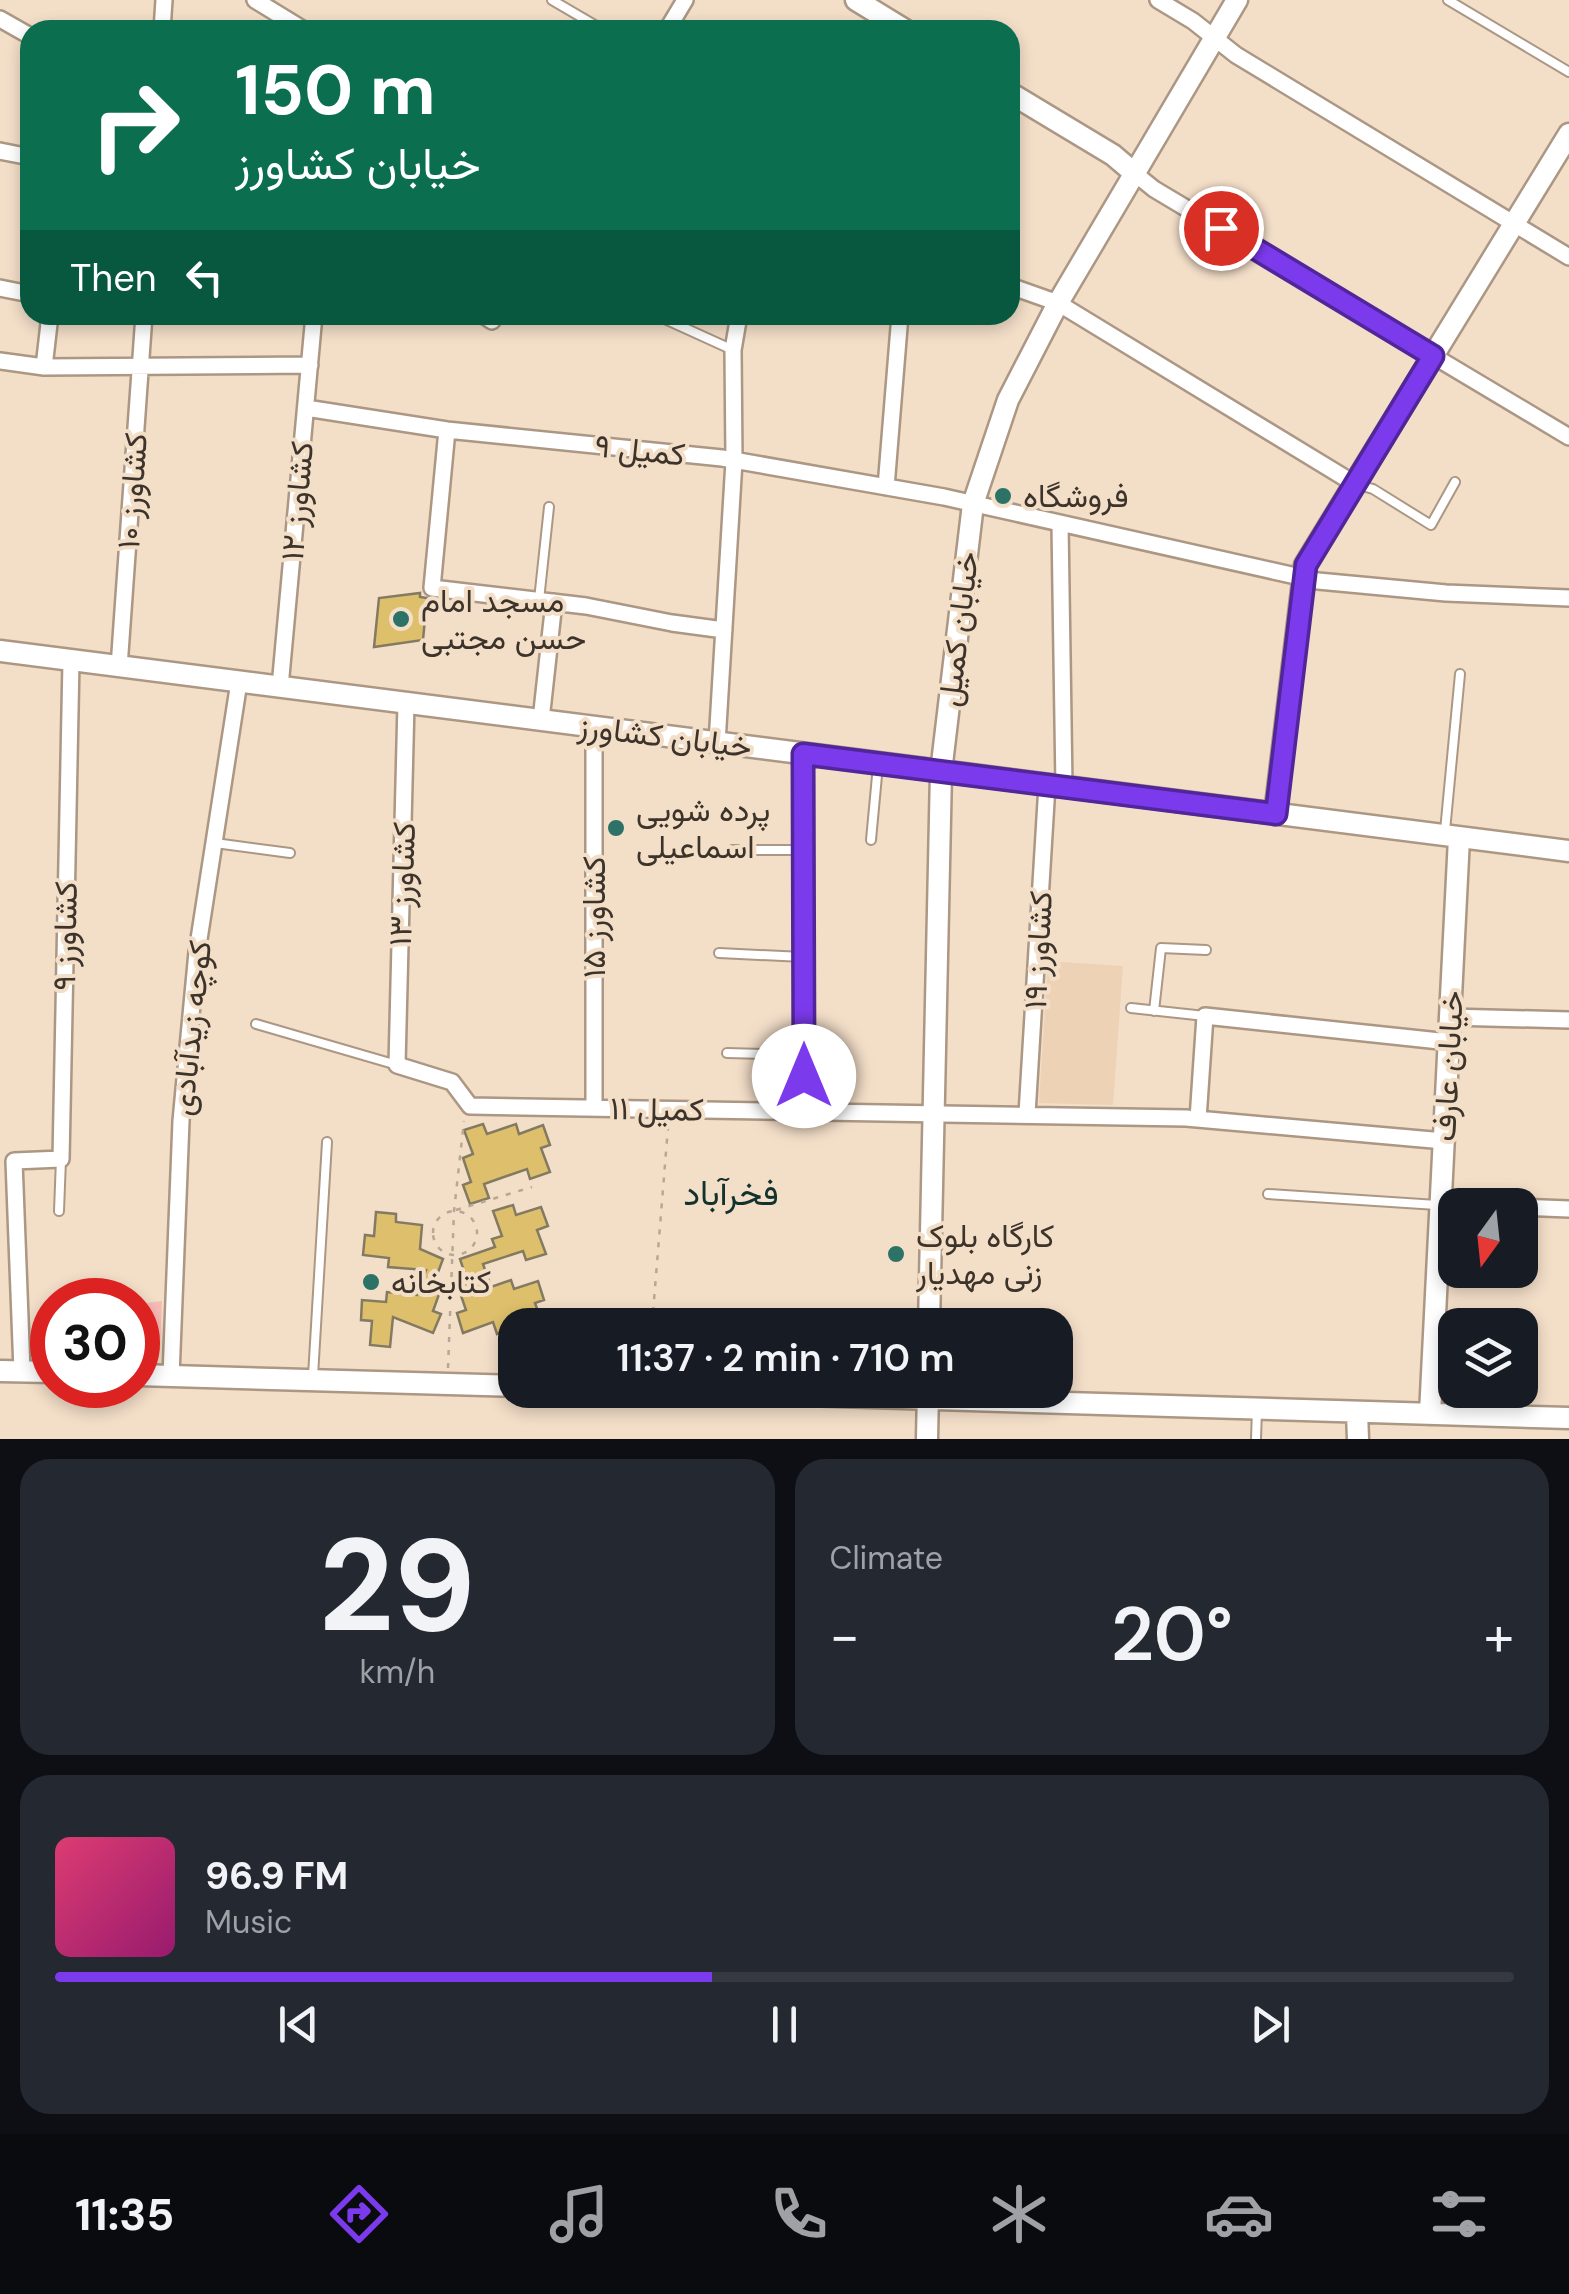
<!DOCTYPE html>
<html lang="en">
<head>
<meta charset="utf-8">
<style>
	body { margin:0; font-family:"DM Sans",Vazirmatn,sans-serif; background:#242831; color:#f1f3f6; height:100vh; display:flex; flex-direction:column; font-size:38px; white-space:nowrap }
	* { box-sizing:border-box; margin:0 }
	p { font-size:32px; color:#9ea1a6 }
	.icon { flex:none; width:55px; height:55px; fill:none; stroke:currentColor; stroke-width:2; stroke-linecap:round; stroke-linejoin:round }
	.map { position:relative; height:1439px; overflow:hidden }
	.side { display:flex; flex-direction:column; gap:20px; padding:20px; background:#0d0f14; flex:1 }
	.side>* { flex:none }
	.guide { position:absolute; left:20px; top:20px; width:1000px; height:305px; border-radius:30px; box-shadow:0 5px 15px #0003; background:#0b6e4f; color:#fff; overflow:hidden }
	.needle { width:65px; rotate:195deg }
	.controls { position:absolute; left:1438px; top:1188px; display:grid; gap:20px }
	.controls a { display:grid; place-items:center; width:100px; height:100px; border-radius:20px; background:#171b24; box-shadow:0 5px 15px #0003; font-size:50px }
	.speed { position:absolute; left:30px; top:1278px; display:flex; gap:20px; font-size:50px; font-weight:700; text-align:center }
	.speed>* { display:grid; place-content:center; width:130px; height:130px; border-radius:50%; background:#171b24; box-shadow:0 5px 15px #0003; line-height:1 }
	.speed .limit { border:15px solid #d22; background:#fff; color:#111 }
	.pin { position:absolute; display:grid; place-items:center; width:85px; height:85px; color:#fff; margin:-42px; border:5px solid #fff; border-radius:50%; box-shadow:0 2px 10px #0007 }
	.me { position:absolute; width:110px; margin:-55px; rotate:0deg; stroke-linejoin:round; filter:drop-shadow(0 0 8px #0008) }
	.turn { display:flex; align-items:center; gap:35px; height:210px; padding:0 50px; font-size:45px }
	.turn .icon { width:130px; height:130px; stroke-width:2.5 }
	.turn b { display:block; font-size:70px; line-height:85px }
	.then { display:flex; align-items:center; height:95px; padding:0 50px; background:#0003; gap:20px; font-size:38px }
	.big { font-size:75px; font-weight:600; line-height:1.1 }
	.side .card { flex:1; display:flex; flex-direction:column; justify-content:center; gap:15px; min-width:0; padding:0 35px; border-radius:30px; background:#242831 }
	.side .dial { align-items:center; gap:0 }
	.dial b { font-size:130px; line-height:1 }
	.song { display:flex; align-items:center; gap:30px }
	.cover { width:120px; height:120px; border-radius:15px; background:linear-gradient(135deg,hsl(340 70% 55%),hsl(320 70% 35%)) }
	.played { height:10px; border-radius:5px; background:linear-gradient(90deg,#7c3aed 45%,#363941 45%) }
	.keys { display:flex; justify-content:space-around; direction:ltr }
	.heat { display:flex; justify-content:space-between; align-items:center; font-size:55px; direction:ltr }
	.side .tiles { flex:1; display:grid; gap:20px; grid-template-columns:1fr 1fr }
	.card:last-child { grid-column:span 2 }
	.trip { position:absolute; left:498px; top:1308px; width:575px; height:100px; border-radius:30px; background:#171b24; box-shadow:0 5px 15px #0003; font-weight:600; line-height:100px; text-align:center }
	.dock { display:flex; height:160px; justify-content:space-around; align-items:center; background:#090b0e; color:#9ea1a6 }
	.dock .icon { width:70px; height:70px }
	.dock .selected { color:#7c3aed }
	.dock b { font-size:45px; color:#f1f3f6 }
	.map>svg:first-child { display:block }
	.built { fill:#edd2b6 }
	.green { fill:#f9bbb7 }
	.building { fill:#debf6b; stroke:#837a62; stroke-width:2.5 }
	.lines { fill:none; stroke-linecap:round; stroke-linejoin:round }
	.lane-casing { stroke:#ab9783; stroke-width:12 }
	.street-casing { stroke:#ab9783; stroke-width:20 }
	.secondary-casing { stroke:#ab9783; stroke-width:25 }
	.path { stroke:#b8a795; stroke-width:2.5; stroke-dasharray:5 8; stroke-linecap:butt }
	.lane { stroke:#fff; stroke-width:8 }
	.street { stroke:#fff; stroke-width:15 }
	.secondary { stroke:#fff; stroke-width:20 }
	.route-casing { stroke:#51269a; stroke-width:25 }
	.route { stroke:#7c3aed; stroke-width:18 }
	.poi-dot { fill:#2c7266; stroke:#f3dec8; stroke-width:4 }
	.labels { text-anchor:middle; stroke-width:8; stroke-linejoin:round; paint-order:stroke }
	.street-label { font-size:32px; fill:#3c332b; stroke:#f3dec8 }
	.poi-label { font-size:32px; fill:#3c332b; stroke:#f3dec8; text-anchor:start }
	.neighbourhood-label { font-size:35px; fill:#12332d; stroke:#f3dec8 }
</style>
</head>
<body>
<div class="map">
<svg width="1569" height="1439" viewBox="0 0 1569 1439">
	<rect width="100%" height="100%" fill="#f3dec8"/>
	<path class="built" d="M1048 961 1123 966 1113 1105 1039 1103Z"/>
	<path class="green" d="M162 1301 160 1350 138 1349V1304Z"/>
	<path class="building" d="M420 593V597L427 598 423 640 374 647 379 598Z
		M483 1124 487 1134 516 1124 519 1134 543 1125 550 1145 541 1148 550 1172 530 1179 527 1169 484 1184 489 1198 470 1204 463 1185 471 1182 463 1158 473 1154 464 1130Z
		M513 1205 516 1215 541 1207 548 1226 537 1230 546 1254 526 1260 523 1251 483 1264 491 1287 511 1280 514 1289 538 1281 544 1300 535 1303 543 1325H515L497 1334 493 1322 463 1333 457 1313 466 1310 458 1287 468 1283 460 1259 495 1247 492 1239 502 1236 493 1211Z
		M376 1212 396 1214V1222L422 1225 420 1249 443 1259 434 1283 442 1286 433 1311 441 1314 433 1333 393 1317 390 1347 370 1345 372 1321 361 1320 362 1300 386 1302 387 1292 417 1295 426 1270 388 1267 389 1258 363 1255 365 1235 374 1236Z"/>
	<g class="lines">
		<g class="lane-casing">
			<path id="lane" d="M552 0 598 27
				M1448 0 1569 72
				M656 315 733 350
				M1359 485 1373 489 1431 525 1455 482
				M539 600 549 507
				M1445 831 1460 674
				M871 840 878 765
				M215 843 290 853
				M732 850H803
				M719 953 803 957
				M1131 1008 1205 1016
				M1154 1011 1161 948 1206 950
				M256 1024 397 1065
				M727 1053 804 1055
				M1268 1194 1437 1205
				M59 1211 61 1159
				M313 1376 327 1142
				M1256 1439 1257 1409"/>
		</g>
		<g class="street-casing">
			<path id="street" d="M255 0 304 30
				M1158 0 1193 21 1236 55 1569 257
				M0 19 30 36
				M162 30 164 0
				M667 30 685 0
				M0 151 30 157
				M1133 172 1154 189 1569 437
				M1010 286 1058 303 1355 484
				M0 288 30 294
				M483 315 492 321 495 315
				M0 361 44 367 310 365
				M44 367 50 315
				M306 408 447 430 722 458 944 497 1318 581 1446 593 1569 598
				M447 430 432 588 586 606 672 623 724 630
				M886 487 900 315
				M1060 524 1064 787
				M119 667 144 315
				M280 687 314 315
				M406 703 397 1065 452 1082 470 1106 1186 1118 1444 1141
				M541 720 554 602
				M717 743 734 461 733 350 739 315
				M803 754 804 1111
				M1450 1017 1569 1020
				M594 1108V727
				M1027 1114 1047 785
				M1198 1119 1205 1016 1449 1042
				M1441 1205H1473
				M1520 1207 1569 1209
				M22 1371 14 1161 61 1159 71 661
				M171 1376 181 1121 197 952 239 682"/>
		</g>
		<g class="secondary-casing">
			<path id="secondary" d="M856 0 905 30
				M1010 93 1113 155 1133 172
				M0 651 1569 851
				M1275 814 1305 565 1569 134
				M929 1325 941 772 973 504 1008 400 1058 303 1237 0
				M0 1371 52 1372
				M138 1375 515 1386
				M635 1390 1569 1418
				M1357 1412 1358 1439
				M1430 1414 1459 838
				M927 1439 928 1390"/>
		</g>
		<path class="path" d="M456 1210 532 1187
			M433 1233a22 22 0 1 1 44 0a22 22 0 1 1-44 0Z
			M652 1325 668 1127
			M448 1368 454 1211 464 1121"/>
		<use href="#lane" class="lane"/>
		<use href="#street" class="street"/>
		<use href="#secondary" class="secondary"/>
	</g>
	<g class="lines">
		<g class="route-casing">
			<path id="route" d="M804 1076 803 754 1276 814 1306 565 1433 356 1221 228"/>
		</g>
		<use href="#route" class="route"/>
	</g>
	<g class="poi-dot">
		<circle cx="1003" cy="496" r="10"/>
		<circle cx="401" cy="619" r="10"/>
		<circle cx="616" cy="828" r="10"/>
		<circle cx="896" cy="1254" r="10"/>
		<circle cx="371" cy="1282" r="10"/>
	</g>
	<g class="labels">
		<g class="street-label">
			<text transform="translate(640 450) rotate(6)" y="11">کمیل ۹</text>
			<text transform="translate(132 491) rotate(-86)" y="11">کشاورز ۱۰</text>
			<text transform="translate(297 501) rotate(-85)" y="11">کشاورز ۱۲</text>
			<text transform="translate(958 629) rotate(-83)" y="11">خیابان کمیل</text>
			<text transform="translate(665 736) rotate(7)" y="11">خیابان کشاورز</text>
			<text transform="translate(402 884) rotate(-88)" y="11">کشاورز ۱۳</text>
			<text transform="translate(594 917) rotate(-90)" y="11">کشاورز ۱۵</text>
			<text transform="translate(65 936) rotate(-89)" y="11">کشاورز ۹</text>
			<text transform="translate(1038 950) rotate(-87)" y="11">کشاورز ۱۹</text>
			<text transform="translate(191 1028) rotate(-84)" y="11">کوچه زیدآبادی</text>
			<text transform="translate(1448 1066) rotate(-87)" y="11">خیابان عارف</text>
			<text transform="translate(657 1109) rotate(1)" y="11">کمیل ۱۱</text>
		</g>
		<g class="poi-label">
			<text x="1023" y="507">فروشگاه</text>
			<text x="421" y="612">مسجد امام<tspan x="421" dy="37">حسن مجتبی</tspan></text>
			<text x="636" y="821">پرده شویی<tspan x="636" dy="37">اسماعیلی</tspan></text>
			<text x="916" y="1247">کارگاه بلوک<tspan x="916" dy="37">زنی مهدیار</tspan></text>
			<text x="391" y="1293">کتابخانه</text>
		</g>
		<g class="neighbourhood-label">
			<text x="731" y="1205">فخرآباد</text>
		</g>
	</g>
</svg>
<div class="controls">
<a><svg class="needle" viewBox="-14 -14 28 28"><path d="M0-13l5 13h-10z" fill="#e53935"/><path d="M0 13l5-13h-10z" fill="#9ea1a6"/></svg></a>
<a><svg class="icon" aria-label="layers" viewBox="0 0 24 24"><path d="M12 4l9 5-9 5-9-5zM3 14l9 5 9-5"/></svg></a>
</div>
<div class="speed"><div class="limit">30</div></div>
<div class="pin" style="left:1221px;top:228px;background:#d93025"><svg class="icon" aria-label="arrive" viewBox="0 0 24 24"><path d="M6 21V4h12l-3 4 3 4H6"/></svg></div>
<svg class="me" style="left:804px;top:1076px" viewBox="-20 -20 40 40"><circle r="19" fill="#fff"/><path d="M0-13L10 11 0 6-10 11z" fill="#7c3aed"/></svg>
<div class="trip">11:37 · 2 min · 710 m</div>
<div class="guide">
<div class="turn"><svg class="icon" aria-label="right" viewBox="0 0 24 24"><path d="M7 20v-9h11M14 6l5 5-5 5"/></svg><div><b>150 m</b>خیابان کشاورز</div></div>
<div class="then">Then<svg class="icon" aria-label="left" viewBox="0 0 24 24"><path d="M17 20v-9H6M10 6l-5 5 5 5"/></svg></div>
</div>
</div>
<section class="side">
<div class="tiles">
<div class="card dial"><b>29</b><p>km/h</p></div>
<div class="card"><p>Climate</p>
<div class="heat"><a>−</a><b class="big">20°</b><a>+</a></div>
</div>
<div class="card">
<div class="song"><i class="cover"></i><div><b>96.9 FM</b><p>Music</p></div></div>
<div class="played"></div>
<div class="keys"><svg class="icon" aria-label="previous" viewBox="0 0 24 24"><path d="M18 5L8 12l10 7zM5 5v14"/></svg><svg class="icon" aria-label="pause" viewBox="0 0 24 24"><path d="M8 5v14M16 5v14"/></svg><svg class="icon" aria-label="next" viewBox="0 0 24 24"><path d="M6 5l10 7-10 7zM19 5v14"/></svg></div>
</div>
</div>
</section>
<nav class="dock">
<b>11:35</b>
<svg class="icon selected" aria-label="directions" viewBox="0 0 24 24"><path d="M12 3l9 9-9 9-9-9zM9 14v-3h6M13 9l2 2-2 2"/></svg>
<svg class="icon" aria-label="music" viewBox="0 0 24 24"><path d="M9 18V5l10-2v13"/><circle cx="6" cy="18" r="3"/><circle cx="16" cy="16" r="3"/></svg>
<svg class="icon" aria-label="phone" viewBox="0 0 24 24"><path d="M5 4h4l2 5-3 2q2 4 5 5l2-3 5 2v4C11 20 4 13 5 4z"/></svg>
<svg class="icon" aria-label="climate" viewBox="0 0 24 24"><path d="M12 3v18M4 7l16 10M4 17L20 7"/></svg>
<svg class="icon" aria-label="car" viewBox="0 0 24 24"><path d="M5 17H2v-5l4-1 3-4h7l3 4 3 1v5h-3M9 17h6M6 11h13"/><circle cx="7" cy="17" r="2"/><circle cx="17" cy="17" r="2"/></svg>
<svg class="icon" aria-label="filters" viewBox="0 0 24 24"><path d="M4 7h16M4 17h16"/><circle cx="9" cy="7" r="2"/><circle cx="15" cy="17" r="2"/></svg>
</nav>
</body>
</html>
